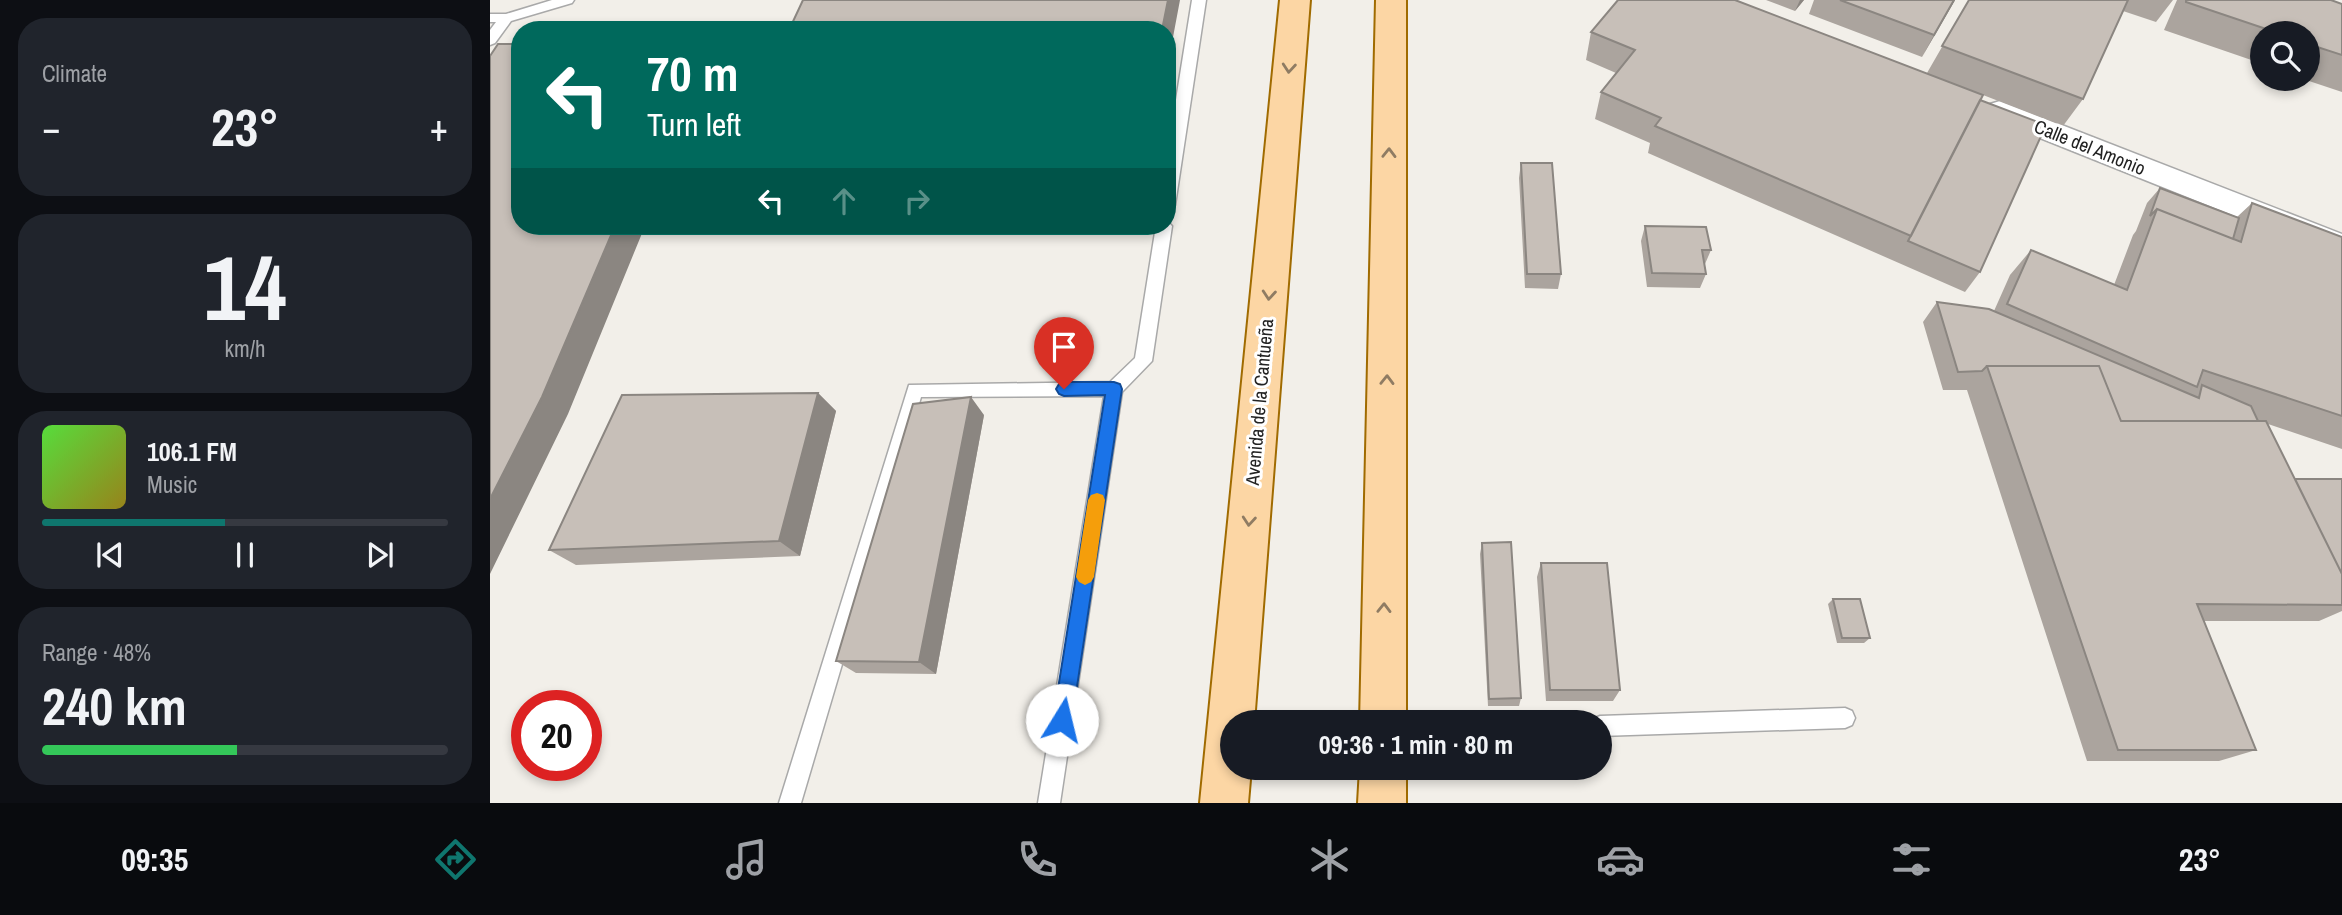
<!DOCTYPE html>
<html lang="en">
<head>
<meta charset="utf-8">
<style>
	body { margin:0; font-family:"Archivo Narrow",sans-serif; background:#20242c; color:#f1f3f6; height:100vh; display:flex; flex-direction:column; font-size:26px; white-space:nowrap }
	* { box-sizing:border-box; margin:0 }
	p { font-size:23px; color:#9ea1a6 }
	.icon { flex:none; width:38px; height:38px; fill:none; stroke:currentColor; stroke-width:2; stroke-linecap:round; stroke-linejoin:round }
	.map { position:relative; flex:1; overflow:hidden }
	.drawer { display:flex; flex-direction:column; gap:18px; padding:18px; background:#0d0f14; width:490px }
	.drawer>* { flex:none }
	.banner { position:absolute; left:21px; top:21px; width:665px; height:214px; border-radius:28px; box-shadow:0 4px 10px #0003; background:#00695c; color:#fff; overflow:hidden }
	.tools { position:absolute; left:1760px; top:21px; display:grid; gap:14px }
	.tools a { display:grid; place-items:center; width:70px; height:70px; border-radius:50%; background:#171b24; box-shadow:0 4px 10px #0003; font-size:35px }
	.speed { position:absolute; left:21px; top:690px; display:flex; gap:14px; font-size:35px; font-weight:700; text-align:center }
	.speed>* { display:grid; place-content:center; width:91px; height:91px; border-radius:50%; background:#171b24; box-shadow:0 4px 10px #0003; line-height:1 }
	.speed .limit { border:10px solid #d22; background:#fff; color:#111 }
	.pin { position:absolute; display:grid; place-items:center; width:60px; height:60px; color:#fff; margin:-72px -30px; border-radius:50% 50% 50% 0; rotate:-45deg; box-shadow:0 0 7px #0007 }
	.pin .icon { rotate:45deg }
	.me { position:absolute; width:77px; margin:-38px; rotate:9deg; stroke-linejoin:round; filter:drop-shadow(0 0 5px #0008) }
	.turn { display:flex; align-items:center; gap:24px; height:147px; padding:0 21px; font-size:32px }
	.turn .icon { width:91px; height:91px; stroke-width:2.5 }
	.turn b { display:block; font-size:49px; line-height:60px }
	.lanes { display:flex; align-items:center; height:66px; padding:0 21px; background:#0003; justify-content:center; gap:35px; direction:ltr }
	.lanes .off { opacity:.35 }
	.big { font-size:52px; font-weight:800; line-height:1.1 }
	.drawer .tile { flex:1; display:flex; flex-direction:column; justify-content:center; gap:10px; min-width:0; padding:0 24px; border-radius:28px; background:#20242c }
	.drawer .dial { align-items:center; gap:0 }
	.dial b { font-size:91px; line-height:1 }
	.song { display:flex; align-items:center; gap:21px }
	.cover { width:84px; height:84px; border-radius:10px; background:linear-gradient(135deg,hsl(110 70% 55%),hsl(50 70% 35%)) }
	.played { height:7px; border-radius:4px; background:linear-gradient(90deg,#0f766e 45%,#363941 45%) }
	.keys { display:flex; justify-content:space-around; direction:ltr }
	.heat { display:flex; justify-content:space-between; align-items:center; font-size:38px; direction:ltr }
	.charge { height:10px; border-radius:5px; background:linear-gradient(90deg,#34c759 48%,#363941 0) }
	.trip { position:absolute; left:730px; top:710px; width:392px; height:70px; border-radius:35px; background:#171b24; box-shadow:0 4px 10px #0003; font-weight:800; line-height:70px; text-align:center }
	.tab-bar { display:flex; height:112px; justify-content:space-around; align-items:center; background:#090b0e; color:#9ea1a6 }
	.tab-bar .icon { width:49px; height:49px }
	.tab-bar .selected { color:#0f766e }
	.tab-bar b { font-size:32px; color:#f1f3f6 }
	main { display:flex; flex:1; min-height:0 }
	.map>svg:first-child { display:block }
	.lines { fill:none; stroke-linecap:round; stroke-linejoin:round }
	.service-casing { stroke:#a9a9a9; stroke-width:3 }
	.minor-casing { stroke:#a9a9a9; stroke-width:3 }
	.primary-casing { stroke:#a06b00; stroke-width:4 }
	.service { fill:#fff; fill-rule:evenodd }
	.minor { fill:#fff; fill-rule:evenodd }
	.primary { fill:#fcd6a4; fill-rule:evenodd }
	.wall { fill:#aba49e }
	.shaded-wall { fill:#8b8681 }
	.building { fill:#c7bfb8; stroke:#8b8681; stroke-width:2 }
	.oneway { stroke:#8f7c63 }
	.route { fill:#1a73e8; stroke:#114b97; stroke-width:2 }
	.slow { fill:#f59e0b }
	.labels { text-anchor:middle; stroke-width:6; stroke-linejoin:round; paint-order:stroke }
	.street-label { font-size:19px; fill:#222; stroke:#fff }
</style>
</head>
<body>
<main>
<section class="drawer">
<div class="tile"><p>Climate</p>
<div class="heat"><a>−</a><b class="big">23°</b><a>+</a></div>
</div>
<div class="tile dial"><b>14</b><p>km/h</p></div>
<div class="tile">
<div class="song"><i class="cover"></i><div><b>106.1 FM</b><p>Music</p></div></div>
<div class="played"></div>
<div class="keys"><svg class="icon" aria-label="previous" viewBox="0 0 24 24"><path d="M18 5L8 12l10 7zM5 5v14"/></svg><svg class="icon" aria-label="pause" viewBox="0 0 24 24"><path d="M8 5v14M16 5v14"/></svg><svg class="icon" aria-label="next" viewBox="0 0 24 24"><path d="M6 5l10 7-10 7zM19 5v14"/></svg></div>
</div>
<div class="tile"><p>Range · 48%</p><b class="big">240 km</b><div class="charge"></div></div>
</section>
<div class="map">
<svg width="1852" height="803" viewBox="0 0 1852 803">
	<rect width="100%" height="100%" fill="#f2efe9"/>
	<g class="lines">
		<g class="service-casing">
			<path id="service" d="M62 0H84L82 3 21 21 5 43 0 45V30L6 22H0V14H16Z
				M702 0H716L685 205 677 211V156Z
				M677 221 682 226 662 361 632 392 570 803H548L614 396 431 397 311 803H289L419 385 620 382 645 358 666 226H677Z
				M1355 708 1362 711 1365 718 1362 725 1355 728 1110 736V723H1101L1103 719 1110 716Z"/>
		</g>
		<g class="minor-casing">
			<path id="minor" d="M1510 101 1852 234V259L1500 118 1496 111 1500 104Z"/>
		</g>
		<g class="primary-casing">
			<path id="primary" d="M790 0H820L764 723H742V768H761L758 803H710Z
				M886 0H916V723H870Z
				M870 768H916V803H868Z"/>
		</g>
		<use href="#service" class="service"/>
		<use href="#minor" class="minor"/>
		<use href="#primary" class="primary"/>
	</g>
	<path class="wall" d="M1276 0H1314L1305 11Z
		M1324 0H1465L1432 57 1319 14Z
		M1479 0H1683L1666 22 1633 11 1593 99 1573 126 1493 95 1490 100V272L1475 292 1158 153 1160 143 1105 119 1111 92 1126 73 1096 60 1101 32 1437 73Z
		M1687 0H1841L1852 4V92L1813 79H1818V33H1773V64L1674 30Z
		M1031 163 1071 274 1068 289 1035 288 1029 178Z
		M1670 188 1747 217 1762 203 1852 237V449L1778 424 1805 479H1852V611L1829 621H1713L1766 750 1729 761H1597L1477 390H1453L1433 322 1447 302 1504 311 1520 275 1541 250 1624 285 1643 235 1646 231 1657 203Z
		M1155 226 1221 250 1215 264H1214L1216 274 1210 288 1157 287 1151 241Z
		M328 393 346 411 310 556 86 565 59 550Z
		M494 415 446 674 366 673 346 661Z
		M992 543 1031 698 1029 706H998L990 554Z
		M1051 563 1130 690 1123 701H1056L1047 577Z
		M1343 599 1380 638 1374 643H1347L1338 604Z"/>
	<path class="shaded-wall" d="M678 0H690L677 69V30H672Z
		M1310 0H1314L1305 11Z
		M1464 0H1465L1432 57 1444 35Z
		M125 226H155L78 414 0 574V499Z
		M328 393 346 411 310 556 289 541Z
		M481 397 494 415 446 674 429 662Z"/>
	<path class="building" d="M313 0H678L672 30H299Z
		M1128 0H1245L1493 95 1421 236 1165 126 1171 118 1111 92 1145 50 1101 32Z
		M1350 0H1464L1444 35Z
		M1479 0H1638L1593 99 1452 46Z
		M1696 0H1841L1852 4V55L1818 44V33H1788L1696 2Z
		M8 44H30V226H125L52 397 0 499V56Z
		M1490 100 1556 125 1490 272 1418 241Z
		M1031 163H1062L1071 274H1037Z
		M1670 188 1749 218 1743 239 1667 209 1660 216Z
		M1762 203 1852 237V416L1713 370 1707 387 1517 304 1541 250 1637 290 1667 209 1751 242Z
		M1155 226 1216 227 1221 250H1212L1216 274 1162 273Z
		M1447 302 1499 309 1709 398 1712 385 1761 406 1768 421H1631L1609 366H1497L1492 371 1468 372Z
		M1497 366H1609L1631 421H1776L1852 574V605L1707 604 1766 750H1628Z
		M328 393 289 541 59 550 132 395Z
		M481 397 429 662 346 661 423 404Z
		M1805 479H1852V574Z
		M1021 542 1031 698 999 699 992 543Z
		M1051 563H1117L1130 690H1060Z
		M1343 599H1370L1380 638H1352Z"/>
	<defs><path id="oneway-chevron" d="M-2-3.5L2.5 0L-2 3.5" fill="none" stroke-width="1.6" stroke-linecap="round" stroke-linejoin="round" transform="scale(1.75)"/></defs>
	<g class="oneway">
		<use href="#oneway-chevron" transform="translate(799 68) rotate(95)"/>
		<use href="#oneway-chevron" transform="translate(899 153) rotate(-89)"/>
		<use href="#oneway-chevron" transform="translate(779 295) rotate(95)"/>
		<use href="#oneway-chevron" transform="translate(897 380) rotate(-89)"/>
		<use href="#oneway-chevron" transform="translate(759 521) rotate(95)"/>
		<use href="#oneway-chevron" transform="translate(894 608) rotate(-89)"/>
	</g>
	<path class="route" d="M574 382H624L630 384 632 389 582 720 579 727 572 730 566 727 563 720 615 395 574 396 569 394 566 389 569 384Z"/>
	<path class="slow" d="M607 493 613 495 615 500 604 577 601 582 595 585 589 582 586 577 598 500 601 495Z"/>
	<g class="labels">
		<g class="street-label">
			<text transform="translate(1600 147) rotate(22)" y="7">Calle del Amonio</text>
			<text transform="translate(769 402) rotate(-85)" y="7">Avenida de la Cantueña</text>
		</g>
	</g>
</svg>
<div class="tools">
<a><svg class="icon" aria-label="search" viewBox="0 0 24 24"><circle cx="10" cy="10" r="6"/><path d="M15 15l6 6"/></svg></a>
</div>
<div class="speed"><div class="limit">20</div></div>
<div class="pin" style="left:574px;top:389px;background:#d93025"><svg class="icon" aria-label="arrive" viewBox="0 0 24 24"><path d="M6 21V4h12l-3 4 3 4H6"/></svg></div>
<svg class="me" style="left:572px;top:720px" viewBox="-20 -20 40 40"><circle r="19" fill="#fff"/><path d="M0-13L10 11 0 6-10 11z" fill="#1a73e8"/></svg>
<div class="trip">09:36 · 1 min · 80 m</div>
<div class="banner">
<div class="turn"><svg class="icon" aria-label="left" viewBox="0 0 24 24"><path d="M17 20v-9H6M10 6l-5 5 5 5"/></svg><div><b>70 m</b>Turn left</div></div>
<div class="lanes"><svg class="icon" aria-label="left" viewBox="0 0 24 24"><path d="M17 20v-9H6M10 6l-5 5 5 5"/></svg><svg class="icon off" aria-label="ahead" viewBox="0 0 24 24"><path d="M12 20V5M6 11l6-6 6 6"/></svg><svg class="icon off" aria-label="right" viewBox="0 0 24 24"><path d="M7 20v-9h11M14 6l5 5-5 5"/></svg></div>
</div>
</div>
</main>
<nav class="tab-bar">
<b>09:35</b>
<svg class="icon selected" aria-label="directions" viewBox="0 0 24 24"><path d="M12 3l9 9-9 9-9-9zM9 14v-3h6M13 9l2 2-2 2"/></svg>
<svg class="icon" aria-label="music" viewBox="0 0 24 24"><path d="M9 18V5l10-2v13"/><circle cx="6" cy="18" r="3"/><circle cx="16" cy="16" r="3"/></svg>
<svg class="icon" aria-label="phone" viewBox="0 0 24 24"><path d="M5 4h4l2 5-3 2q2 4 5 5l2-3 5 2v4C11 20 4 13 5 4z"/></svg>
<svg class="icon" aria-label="climate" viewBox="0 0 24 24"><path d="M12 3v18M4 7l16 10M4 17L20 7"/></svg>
<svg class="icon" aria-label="car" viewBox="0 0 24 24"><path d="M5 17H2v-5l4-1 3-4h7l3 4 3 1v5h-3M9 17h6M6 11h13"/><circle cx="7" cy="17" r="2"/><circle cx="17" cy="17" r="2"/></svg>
<svg class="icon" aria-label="filters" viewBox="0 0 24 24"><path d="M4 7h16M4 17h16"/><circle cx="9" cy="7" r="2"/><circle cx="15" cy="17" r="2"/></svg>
<b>23°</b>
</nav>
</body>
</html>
